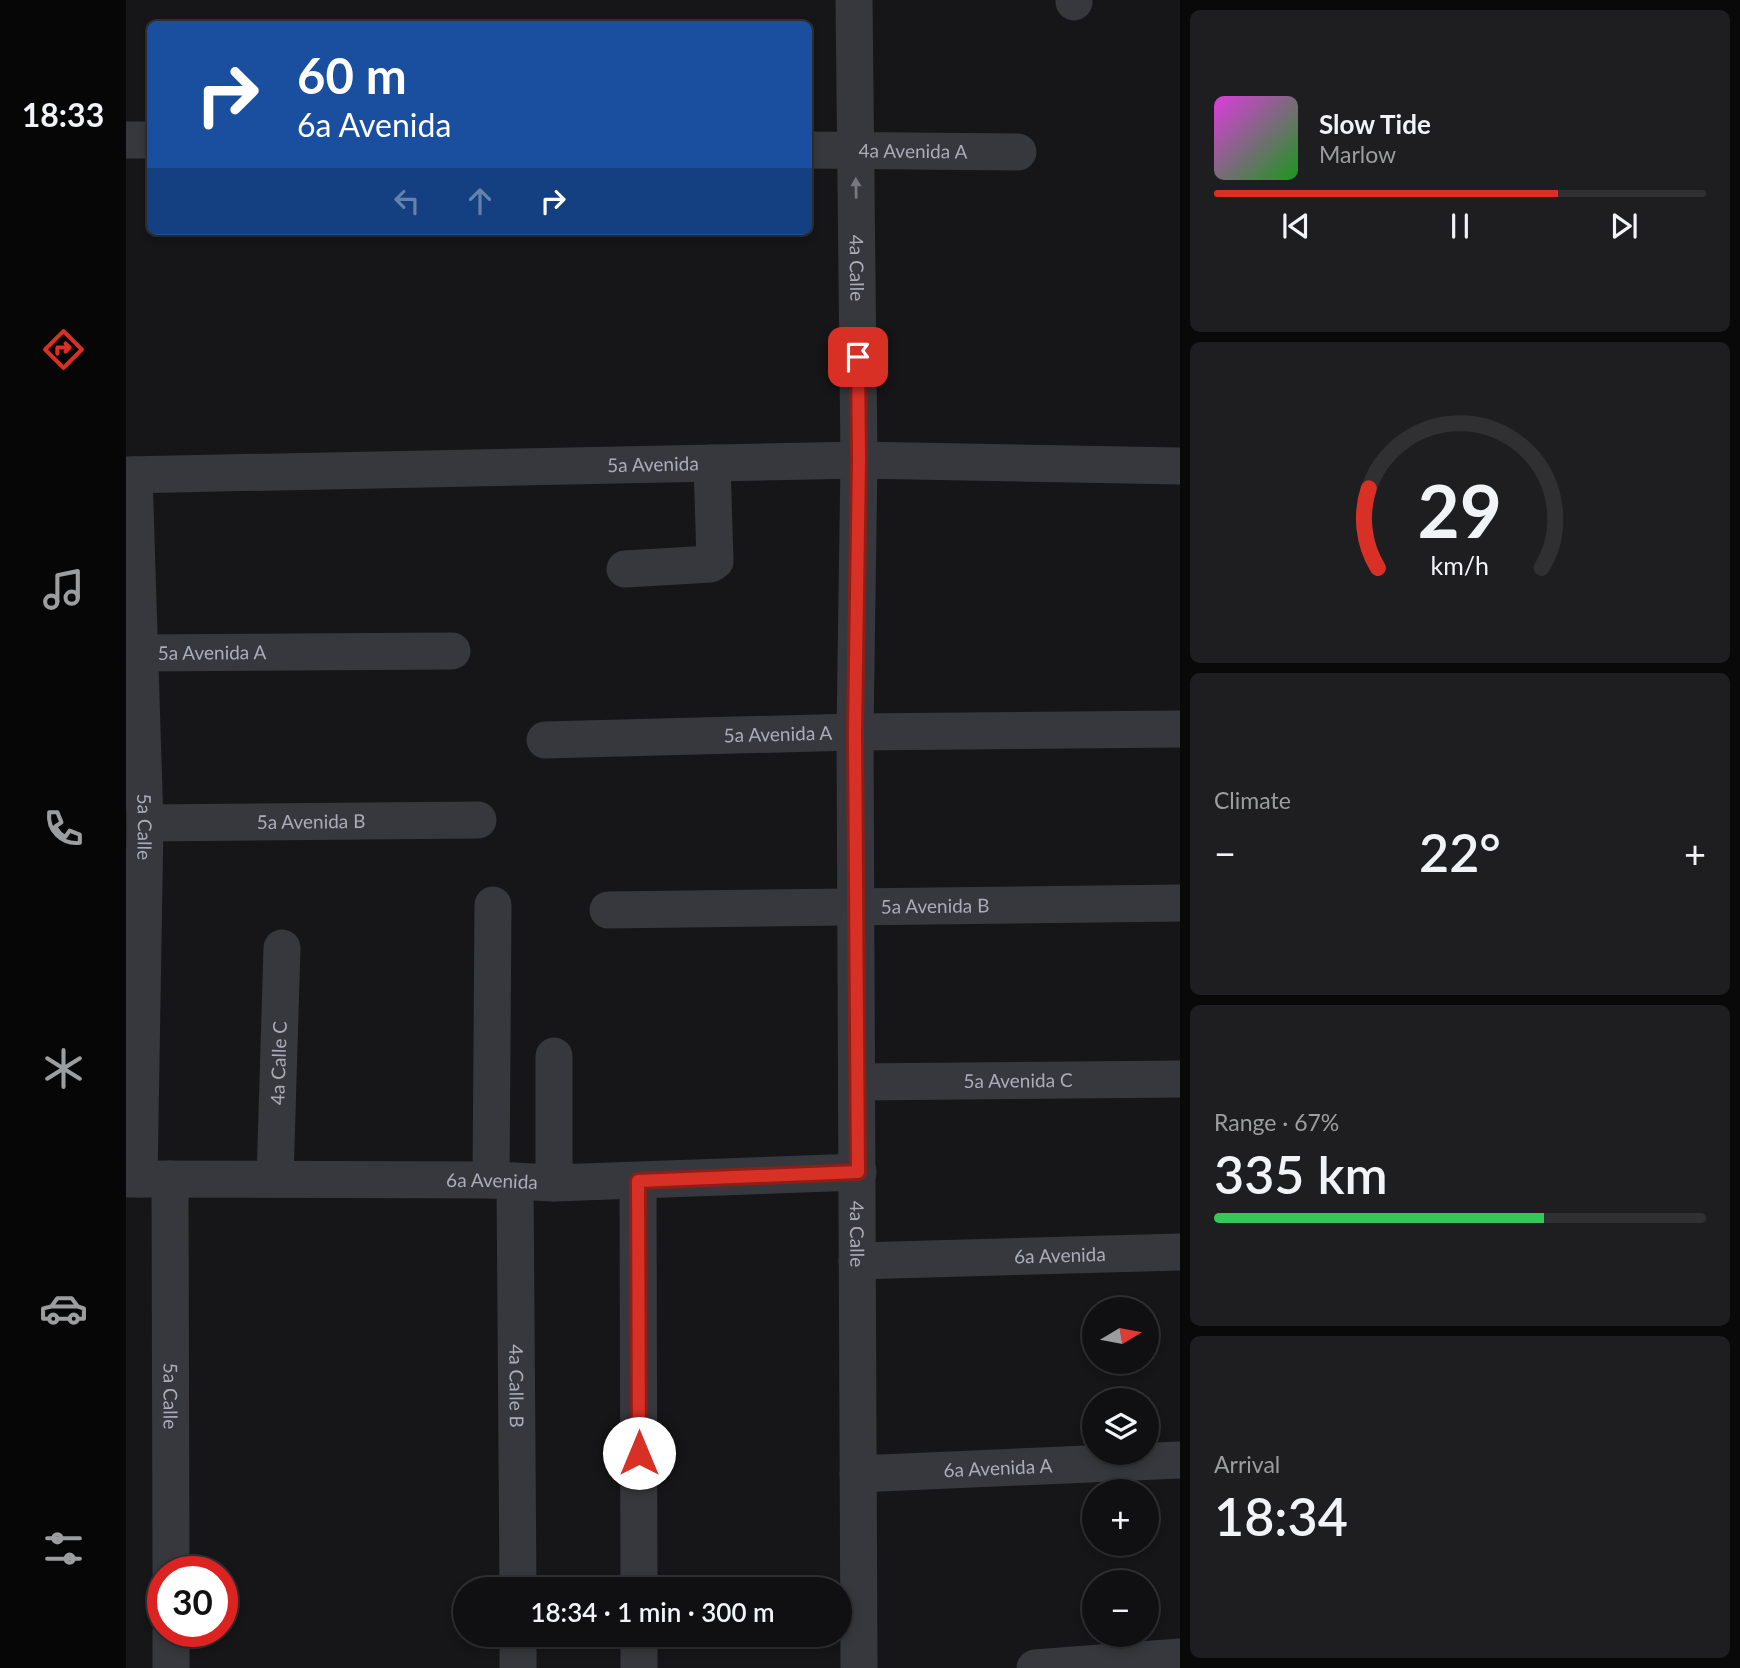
<!DOCTYPE html>
<html lang="en">
<head>
<meta charset="utf-8">
<style>
	body { margin:0; font-family:Lato,sans-serif; background:#1e1e20; color:#f1f3f6; height:100vh; display:flex; flex-direction:column; font-size:26px; white-space:nowrap }
	* { box-sizing:border-box; margin:0 }
	p { font-size:23px; color:#9c9d9f }
	.icon { flex:none; width:38px; height:38px; fill:none; stroke:currentColor; stroke-width:2; stroke-linecap:round; stroke-linejoin:round }
	.map { position:relative; flex:1; overflow:hidden }
	.drawer { display:flex; flex-direction:column; gap:10px; padding:10px; background:#09090a; width:560px }
	.drawer>* { flex:none }
	.banner { position:absolute; left:21px; top:21px; width:665px; height:214px; border-radius:10px; box-shadow:0 4px 10px #0003,0 0 0 2px #303032; background:#1a4fa0; color:#fff; overflow:hidden }
	.needle { width:46px; rotate:80deg }
	.buttons { position:absolute; left:956px; top:1297px; display:grid; gap:14px }
	.buttons a { display:grid; place-items:center; width:77px; height:77px; border-radius:50%; background:#101012; box-shadow:0 4px 10px #0003,0 0 0 2px #303032; font-size:35px }
	.speed { position:absolute; left:21px; top:1556px; display:flex; gap:14px; font-size:35px; font-weight:700; text-align:center }
	.speed>* { display:grid; place-content:center; width:91px; height:91px; border-radius:50%; background:#101012; box-shadow:0 4px 10px #0003,0 0 0 2px #303032; line-height:1 }
	.speed .limit { border:10px solid #d22; background:#fff; color:#111 }
	.pin { position:absolute; display:grid; place-items:center; width:60px; height:60px; color:#fff; margin:-30px; border-radius:14px; box-shadow:0 4px 10px #0006 }
	.me { position:absolute; width:77px; margin:-38px; rotate:0deg; stroke-linejoin:round; filter:drop-shadow(0 0 5px #0008) }
	.turn { display:flex; align-items:center; gap:24px; height:147px; padding:0 35px; font-size:32px }
	.turn .icon { width:91px; height:91px; stroke-width:2.5 }
	.turn b { display:block; font-size:49px; line-height:60px }
	.lanes { display:flex; align-items:center; height:66px; padding:0 35px; background:#0003; justify-content:center; gap:35px; direction:ltr }
	.lanes .off { opacity:.35 }
	.big { font-size:52px; font-weight:600; line-height:1.1 }
	.drawer .card { flex:1; display:flex; flex-direction:column; justify-content:center; gap:10px; min-width:0; padding:0 24px; border-radius:10px; background:#1e1e20 }
	.drawer .dial { align-items:center; gap:0 }
	.dial svg { height:182px; overflow:visible; fill:none; stroke:#303032; stroke-width:7; stroke-linecap:round; text-anchor:middle }
	.dial text { fill:#f1f3f6; stroke:none }
	.song { display:flex; align-items:center; gap:21px }
	.cover { width:84px; height:84px; border-radius:10px; background:linear-gradient(135deg,hsl(300 70% 55%),hsl(120 70% 35%)) }
	.played { height:7px; border-radius:4px; background:linear-gradient(90deg,#d93025 70%,#303032 70%) }
	.keys { display:flex; justify-content:space-around; direction:ltr }
	.heat { display:flex; justify-content:space-between; align-items:center; font-size:38px; direction:ltr }
	.charge { height:10px; border-radius:5px; background:linear-gradient(90deg,#34c759 67%,#303032 0) }
	.trip { position:absolute; left:327px; top:1577px; width:399px; height:70px; border-radius:35px; background:#101012; box-shadow:0 4px 10px #0003,0 0 0 2px #303032; font-weight:600; line-height:70px; text-align:center }
	main { display:flex; flex:1; min-height:0 }
	.tab-bar { display:flex; flex-direction:column; width:126px; justify-content:space-around; align-items:center; background:#060607; color:#9c9d9f }
	.tab-bar .icon { width:49px; height:49px }
	.tab-bar .active { color:#d93025 }
	.tab-bar b { font-size:32px; color:#f1f3f6 }
	.map>svg:first-child { display:block }
	.lines { fill:none; stroke-linecap:round; stroke-linejoin:round }
	.minor { stroke:#37383d; stroke-width:37 }
	.oneway { fill:#757881 }
	.route-casing { stroke:#8d1f18; stroke-width:18 }
	.route { stroke:#d93025; stroke-width:12 }
	.labels { text-anchor:middle; stroke-width:7; stroke-linejoin:round; paint-order:stroke }
	.street-label { font-size:19px; fill:#a8adb8; stroke:#111113 }
</style>
</head>
<body>
<main>
<nav class="tab-bar">
<b>18:33</b>
<svg class="icon active" aria-label="directions" viewBox="0 0 24 24"><path d="M12 3l9 9-9 9-9-9zM9 14v-3h6M13 9l2 2-2 2"/></svg>
<svg class="icon" aria-label="music" viewBox="0 0 24 24"><path d="M9 18V5l10-2v13"/><circle cx="6" cy="18" r="3"/><circle cx="16" cy="16" r="3"/></svg>
<svg class="icon" aria-label="phone" viewBox="0 0 24 24"><path d="M5 4h4l2 5-3 2q2 4 5 5l2-3 5 2v4C11 20 4 13 5 4z"/></svg>
<svg class="icon" aria-label="climate" viewBox="0 0 24 24"><path d="M12 3v18M4 7l16 10M4 17L20 7"/></svg>
<svg class="icon" aria-label="car" viewBox="0 0 24 24"><path d="M5 17H2v-5l4-1 3-4h7l3 4 3 1v5h-3M9 17h6M6 11h13"/><circle cx="7" cy="17" r="2"/><circle cx="17" cy="17" r="2"/></svg>
<svg class="icon" aria-label="filters" viewBox="0 0 24 24"><path d="M4 7h16M4 17h16"/><circle cx="9" cy="7" r="2"/><circle cx="15" cy="17" r="2"/></svg>
</nav>
<div class="map">
<svg width="1054" height="1668" viewBox="0 0 1054 1668">
	<rect width="100%" height="100%" fill="#161618"/>
	<g class="lines">
		<g class="minor">
			<path id="s1" d="M728 0 733 460 729 732 733 1668"/>
			<path d="M948 2V0"/>
			<path d="M0 140H24"/>
			<path id="s2" d="M682 150 892 152"/>
			<path id="s3" d="M0 475 733 460 1054 466"/>
			<path id="s4" d="M8 475 19 823 13 1179"/>
			<path d="M499 569 585 564 589 561 586 463"/>
			<path id="s5" d="M14 653 326 651"/>
			<path id="s6" d="M419 740 729 732 1054 729"/>
			<path id="s7" d="M19 823 352 820"/>
			<path id="s8" d="M482 910 1054 903"/>
			<path id="s9" d="M731 1082 1054 1079"/>
			<path id="s10" d="M0 1179 365 1180 428 1183 732 1172"/>
			<path id="s11" d="M44 1179 45 1572"/>
			<path id="s12" d="M149 1179 156 948"/>
			<path d="M365 1180 367 905"/>
			<path id="s13" d="M389 1181 392 1589"/>
			<path d="M512 1181 513 1589"/>
			<path d="M428 1183V1056"/>
			<path id="s14" d="M731 1261 1054 1252"/>
			<path id="s15" d="M732 1474 1054 1460"/>
			<path d="M45 1631V1668"/>
			<path d="M392 1634V1668"/>
			<path d="M513 1634V1668"/>
			<path d="M909 1668 1054 1657"/>
		</g>
	</g>
	<defs><path id="oneway-solid" d="M-6-.8H1V-3.2L6.5 0L1 3.2V.8H-6Z" transform="scale(1.75)"/></defs>
	<use class="oneway" href="#oneway-solid" transform="translate(730 188) rotate(-91)"/>
	<g class="lines">
		<g class="route-casing">
			<path id="route" d="M513 1453 512 1181 732 1172 729 732 733 460 732 357"/>
		</g>
		<use href="#route" class="route"/>
	</g>
	<g class="labels">
		<g class="street-label">
			<text dy="7" stroke="none"><textPath href="#s2" startOffset="105">4a Avenida A</textPath></text>
			<text dy="7" stroke="none"><textPath href="#s1" startOffset="268">4a Calle</textPath></text>
			<text dy="7" stroke="none"><textPath href="#s3" startOffset="527">5a Avenida</textPath></text>
			<text dy="7" stroke="none"><textPath href="#s5" startOffset="72">5a Avenida A</textPath></text>
			<text dy="7" stroke="none"><textPath href="#s6" startOffset="233">5a Avenida A</textPath></text>
			<text dy="7" stroke="none"><textPath href="#s7" startOffset="166">5a Avenida B</textPath></text>
			<text dy="7" stroke="none"><textPath href="#s4" startOffset="352">5a Calle</textPath></text>
			<text dy="7" stroke="none"><textPath href="#s8" startOffset="327">5a Avenida B</textPath></text>
			<text dy="7" stroke="none"><textPath href="#s12" startOffset="116">4a Calle C</textPath></text>
			<text dy="7" stroke="none"><textPath href="#s9" startOffset="161">5a Avenida C</textPath></text>
			<text dy="7" stroke="none"><textPath href="#s10" startOffset="366">6a Avenida</textPath></text>
			<text dy="7" stroke="none"><textPath href="#s1" startOffset="1234">4a Calle</textPath></text>
			<text dy="7" stroke="none"><textPath href="#s14" startOffset="203">6a Avenida</textPath></text>
			<text dy="7" stroke="none"><textPath href="#s13" startOffset="205">4a Calle B</textPath></text>
			<text dy="7" stroke="none"><textPath href="#s11" startOffset="217">5a Calle</textPath></text>
			<text dy="7" stroke="none"><textPath href="#s15" startOffset="140">6a Avenida A</textPath></text>
		</g>
	</g>
</svg>
<div class="buttons">
<a><svg class="needle" viewBox="-14 -14 28 28"><path d="M0-13l5 13h-10z" fill="#e53935"/><path d="M0 13l5-13h-10z" fill="#9c9d9f"/></svg></a>
<a><svg class="icon" aria-label="layers" viewBox="0 0 24 24"><path d="M12 4l9 5-9 5-9-5zM3 14l9 5 9-5"/></svg></a>
<a>+</a>
<a>−</a>
</div>
<div class="speed"><div class="limit">30</div></div>
<div class="pin" style="left:732px;top:357px;background:#d93025"><svg class="icon" aria-label="arrive" viewBox="0 0 24 24"><path d="M6 21V4h12l-3 4 3 4H6"/></svg></div>
<svg class="me" style="left:513px;top:1453px" viewBox="-20 -20 40 40"><circle r="19" fill="#fff"/><path d="M0-13L10 11 0 6-10 11z" fill="#d93025"/></svg>
<div class="trip">18:34 · 1 min · 300 m</div>
<div class="banner">
<div class="turn"><svg class="icon" aria-label="right" viewBox="0 0 24 24"><path d="M7 20v-9h11M14 6l5 5-5 5"/></svg><div><b>60 m</b>6a Avenida</div></div>
<div class="lanes"><svg class="icon off" aria-label="left" viewBox="0 0 24 24"><path d="M17 20v-9H6M10 6l-5 5 5 5"/></svg><svg class="icon off" aria-label="ahead" viewBox="0 0 24 24"><path d="M12 20V5M6 11l6-6 6 6"/></svg><svg class="icon" aria-label="right" viewBox="0 0 24 24"><path d="M7 20v-9h11M14 6l5 5-5 5"/></svg></div>
</div>
</div>
<section class="drawer">
<div class="card">
<div class="song"><i class="cover"></i><div><b>Slow Tide</b><p>Marlow</p></div></div>
<div class="played"></div>
<div class="keys"><svg class="icon" aria-label="previous" viewBox="0 0 24 24"><path d="M18 5L8 12l10 7zM5 5v14"/></svg><svg class="icon" aria-label="pause" viewBox="0 0 24 24"><path d="M8 5v14M16 5v14"/></svg><svg class="icon" aria-label="next" viewBox="0 0 24 24"><path d="M6 5l10 7-10 7zM19 5v14"/></svg></div>
</div>
<div class="card dial"><svg viewBox="0 0 100 80">
<path d="M14 69A42 42 0 1 1 86 69"/>
<path d="M14 69A42 42 0 0 1 10 34" stroke="#d93025"/>
<text x="50" y="56" font-size="32" font-weight="700">29</text>
<text x="50" y="72" font-size="11">km/h</text>
</svg></div>
<div class="card"><p>Climate</p>
<div class="heat"><a>−</a><b class="big">22°</b><a>+</a></div>
</div>
<div class="card"><p>Range · 67%</p><b class="big">335 km</b><div class="charge"></div></div>
<div class="card"><p>Arrival</p><b class="big">18:34</b></div>
</section>
</main>
</body>
</html>
